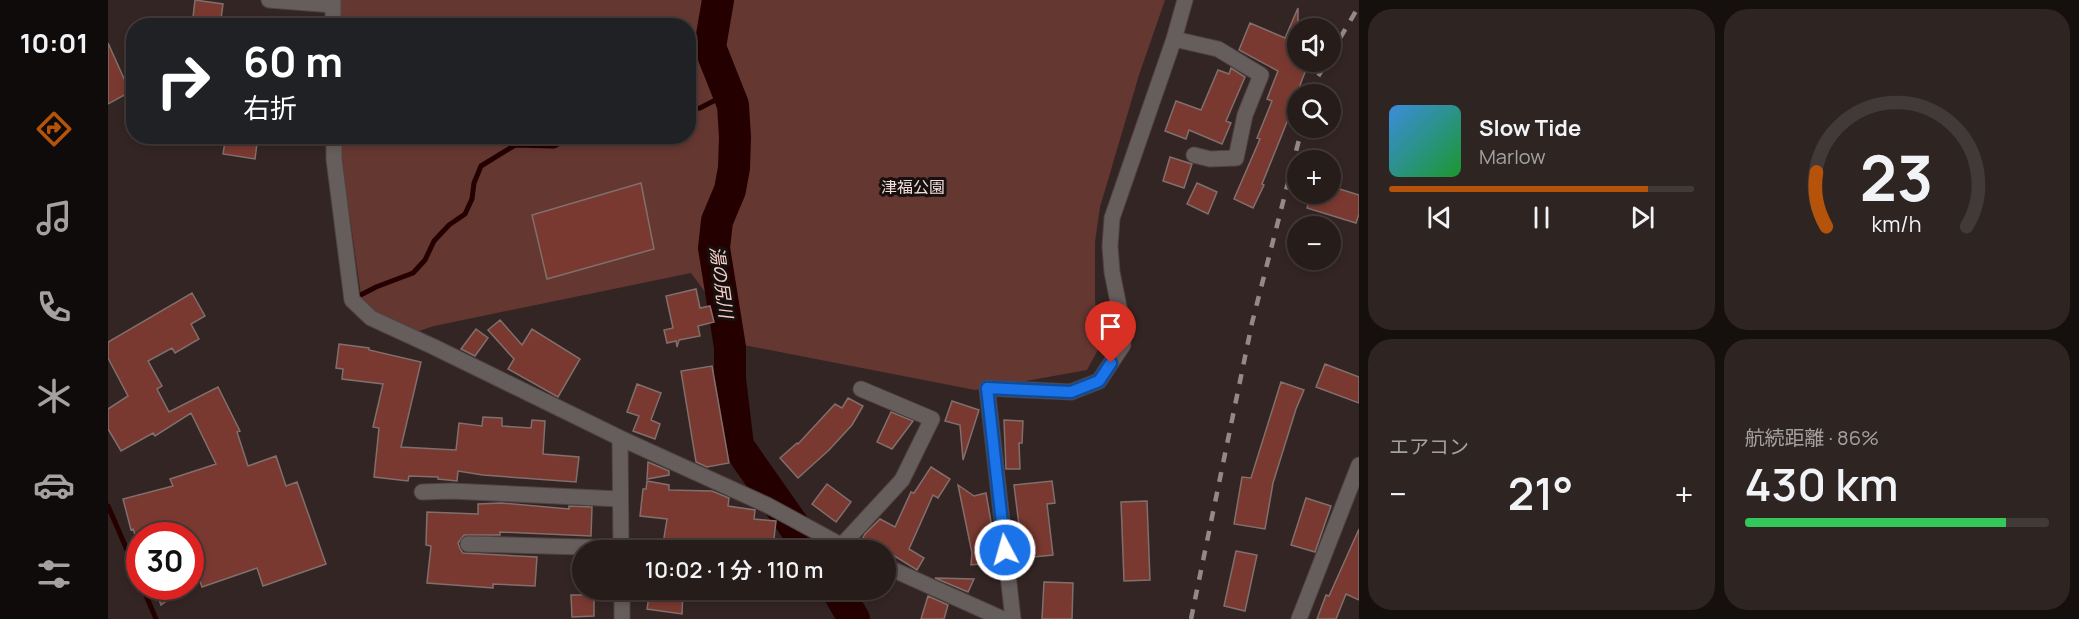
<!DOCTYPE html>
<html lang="ja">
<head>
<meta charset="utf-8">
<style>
	body { margin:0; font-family:Manrope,"Noto Sans JP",sans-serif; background:#2e2523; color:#f1f3f6; height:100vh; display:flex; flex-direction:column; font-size:22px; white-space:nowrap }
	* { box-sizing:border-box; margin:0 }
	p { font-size:20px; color:#a4a1a2 }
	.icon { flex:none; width:33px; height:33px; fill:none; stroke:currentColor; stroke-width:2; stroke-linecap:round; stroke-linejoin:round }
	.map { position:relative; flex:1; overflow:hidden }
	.drawer { display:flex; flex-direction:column; gap:9px; padding:9px; background:#150f0e; width:720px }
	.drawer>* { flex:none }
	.hud { position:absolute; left:18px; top:18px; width:570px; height:126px; border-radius:24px; box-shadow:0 3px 9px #0003,0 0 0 2px #423a39; background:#202124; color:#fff; overflow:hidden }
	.buttons { position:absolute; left:1179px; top:18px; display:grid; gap:12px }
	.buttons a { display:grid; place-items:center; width:54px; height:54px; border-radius:50%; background:#261c1a; box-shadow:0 3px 9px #0003,0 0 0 2px #423a39; font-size:30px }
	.speed { position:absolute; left:18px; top:522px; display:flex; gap:12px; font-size:30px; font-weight:700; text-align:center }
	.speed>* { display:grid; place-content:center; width:78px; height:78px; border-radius:50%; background:#261c1a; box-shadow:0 3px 9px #0003,0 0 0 2px #423a39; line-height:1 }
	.speed .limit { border:9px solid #d22; background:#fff; color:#111 }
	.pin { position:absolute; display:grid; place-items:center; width:51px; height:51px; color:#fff; margin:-62px -26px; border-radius:50% 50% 50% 0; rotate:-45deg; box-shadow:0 0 6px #0007 }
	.pin .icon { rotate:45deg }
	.me { position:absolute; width:66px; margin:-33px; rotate:354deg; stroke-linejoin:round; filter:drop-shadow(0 0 4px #0008) }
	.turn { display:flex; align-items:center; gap:21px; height:126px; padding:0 18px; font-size:27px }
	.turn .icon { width:78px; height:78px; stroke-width:2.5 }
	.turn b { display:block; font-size:42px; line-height:51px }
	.big { font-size:45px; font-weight:600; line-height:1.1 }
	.drawer .tile { flex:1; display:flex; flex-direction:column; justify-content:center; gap:9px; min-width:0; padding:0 21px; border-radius:24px; background:#2e2523 }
	.drawer .dial { align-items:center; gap:0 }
	.dial svg { height:156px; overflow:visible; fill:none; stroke:#423a39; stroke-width:7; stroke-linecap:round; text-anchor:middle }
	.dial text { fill:#f1f3f6; stroke:none }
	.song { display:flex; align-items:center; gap:18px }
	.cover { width:72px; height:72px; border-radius:9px; background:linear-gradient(135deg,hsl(210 70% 55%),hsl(130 70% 35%)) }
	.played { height:6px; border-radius:3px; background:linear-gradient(90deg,#b45309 85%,#423a39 85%) }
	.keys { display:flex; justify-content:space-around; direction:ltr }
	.heat { display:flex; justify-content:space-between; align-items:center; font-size:33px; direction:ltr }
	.charge { height:9px; border-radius:4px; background:linear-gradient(90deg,#34c759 86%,#423a39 0) }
	.drawer .tiles { flex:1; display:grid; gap:9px; grid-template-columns:repeat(2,1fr) }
	.trip { position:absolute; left:464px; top:540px; width:324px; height:60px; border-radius:30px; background:#261c1a; box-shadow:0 3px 9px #0003,0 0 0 2px #423a39; font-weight:600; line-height:60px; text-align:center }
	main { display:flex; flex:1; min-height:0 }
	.dock { display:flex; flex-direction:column; width:108px; justify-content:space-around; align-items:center; background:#0f0b0a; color:#a4a1a2 }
	.dock .icon { width:42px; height:42px }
	.dock .current { color:#b45309 }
	.dock b { font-size:27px; color:#f1f3f6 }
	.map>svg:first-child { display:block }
	.green { fill:#653731 }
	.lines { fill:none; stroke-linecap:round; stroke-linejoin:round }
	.stream { stroke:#250000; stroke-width:5 }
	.river { stroke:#250000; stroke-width:32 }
	.building { fill:#793930; stroke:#806f6c; stroke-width:1.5 }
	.minor-casing { stroke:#504341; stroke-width:17 }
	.minor { stroke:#665e5d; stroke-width:15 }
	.rail { stroke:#958987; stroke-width:4.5; stroke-dasharray:10 10; stroke-linecap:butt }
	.route-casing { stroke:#114b97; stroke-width:15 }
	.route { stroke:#1a73e8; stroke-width:10 }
	.labels { text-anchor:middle; stroke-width:6; stroke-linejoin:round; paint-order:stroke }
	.park-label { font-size:16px; fill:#f2ddd9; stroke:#16100f }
	.water-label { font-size:18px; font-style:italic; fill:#f9cec7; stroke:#16100f }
</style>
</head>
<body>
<main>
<nav class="dock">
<b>10:01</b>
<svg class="icon current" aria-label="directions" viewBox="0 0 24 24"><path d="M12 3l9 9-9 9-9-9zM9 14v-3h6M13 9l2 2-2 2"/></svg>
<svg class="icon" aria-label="music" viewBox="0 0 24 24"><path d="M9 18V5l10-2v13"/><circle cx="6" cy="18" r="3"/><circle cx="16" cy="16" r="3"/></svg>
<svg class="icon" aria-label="phone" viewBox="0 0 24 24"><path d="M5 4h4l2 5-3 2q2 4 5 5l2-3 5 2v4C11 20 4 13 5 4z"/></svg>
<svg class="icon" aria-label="climate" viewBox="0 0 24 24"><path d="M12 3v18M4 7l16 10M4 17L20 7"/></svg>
<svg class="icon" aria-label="car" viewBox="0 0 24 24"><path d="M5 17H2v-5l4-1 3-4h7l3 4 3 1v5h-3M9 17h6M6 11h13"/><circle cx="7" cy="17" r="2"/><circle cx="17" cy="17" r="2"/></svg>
<svg class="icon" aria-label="filters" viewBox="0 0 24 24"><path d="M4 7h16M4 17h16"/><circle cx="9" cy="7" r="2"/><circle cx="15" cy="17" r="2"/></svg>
</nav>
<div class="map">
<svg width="1251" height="619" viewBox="0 0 1251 619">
	<rect width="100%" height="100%" fill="#332523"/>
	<path class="green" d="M227 0H1057L1031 75 992 207 987 242V299L992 346 979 370 867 390 636 345 583 273 326 326 296 336 254 302 234 162 232 137 580 136V26L228 25Z"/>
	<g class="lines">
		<path class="stream" d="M580 109 592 108 621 93
			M245 299 268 287 305 273 317 260 326 241 341 225 357 214 364 199 366 183 373 166 407 145 446 146 466 136
			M0 506 32 580
			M34 586 48 619"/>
		<path class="river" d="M610 0 602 47 625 105 627 137 626 168 622 190 609 221 606 248 622 347V379L630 446 686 526 700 550
			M729 590 746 619"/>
	</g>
	<path class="building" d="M87 0 115 4 112 26H84Z
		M1190 8V62H1201L1180 116 1181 117 1154 184 1156 185 1145 208 1126 199 1152 139 1149 138 1164 101 1159 99 1170 71 1131 50 1142 23 1177 38Z
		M0 43 22 92 0 104Z
		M1123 68 1137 77 1118 121 1123 123 1114 144 1081 130 1078 139 1057 131 1068 101 1093 110 1110 70 1121 74Z
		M118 136H150L147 159 115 154Z
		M1062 157 1084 164 1076 188 1055 181Z
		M533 183 546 249 439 279 424 215Z
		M1089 183 1109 192 1100 214 1079 204Z
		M1222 186 1251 195V214L1248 223 1199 208 1203 194H1222Z
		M588 289 592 308 602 306 606 322 590 326 592 336 571 340 569 347 568 341 559 343 556 330 565 328 558 296Z
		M84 293 97 316 83 324 91 339 67 353 64 348 40 361 54 386 49 389 61 412 110 387 132 431 129 432 140 466 168 456 178 486 189 482 218 564 155 586 149 568 94 587 82 553V536H76L73 525 28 537 25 529 23 530 15 499 65 486 62 479 108 464 83 413 47 436 45 433 13 451 0 429V409L20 396 0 358V342Z
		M392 320 414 345 424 329 472 359 450 397 400 369 406 359 380 330Z
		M368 329 380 338 367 356 353 349Z
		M231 344 261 348V350L313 362 293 447 348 450 351 423 374 426 375 417 394 418V426L423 428 424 420 437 421 435 454 471 457 468 482 375 475 350 471 349 481 330 479V477L301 476 300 481 266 477 271 428 265 427 275 384 234 379 235 369 228 368Z
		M1217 364 1251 377V403L1208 387Z
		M604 366 621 463 599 467 588 462 573 371Z
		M1173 382 1196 390 1188 409 1165 483 1157 529 1126 524 1134 477 1143 478Z
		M529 384 553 393 543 420 552 424 547 439 525 431 531 416 519 412Z
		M740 398 755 406 744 425 721 450 690 478 672 458 689 443 690 444 727 404 734 408Z
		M844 401 871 410 855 460 852 425 837 421Z
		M783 412 805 421 784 449 769 442Z
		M896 420 915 421 914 443H911L912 469H898Z
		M540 462 561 471V475L539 479Z
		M823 467 842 479 830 498 825 495 801 549 816 558 809 570 777 550H765L752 543 757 534 772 519 787 527 803 492 806 493Z
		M539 481 561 485V490L604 491 621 498 620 506 647 510 646 519 668 521 665 547 610 542 609 550 576 546V550H554L559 519 532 516 535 489H538Z
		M944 481 947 503 939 504 945 555 915 558 906 485Z
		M719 484 743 502 728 522 704 504Z
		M850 485 866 496 878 493 886 539H884L881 563 863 565 864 553Z
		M1198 498 1223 506 1207 552 1183 545Z
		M1039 501 1042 580 1016 581 1013 502Z
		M393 503 461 509V506L484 507 483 536 392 532V535H356L350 543 352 549 355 553 429 557 427 586 385 584V588L319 583 323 546 318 545 319 512 370 514V504Z
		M1251 529V600L1238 594 1228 619H1209L1218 595 1221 596Z
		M1128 551 1149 555 1137 611 1116 606Z
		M827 578 866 579 860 592Z
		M936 582 965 583 964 619H934Z
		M46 586H62L65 596 53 605Z
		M542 590H575L574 614 539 609Z
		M463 595H486V616L464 617Z
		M820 596 840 605 836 619H813Z"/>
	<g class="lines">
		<g class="minor-casing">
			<path id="minor" d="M161 0 225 5
				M225 0V26
				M1066 39 1110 49 1153 75 1137 115 1128 158 1102 159 1086 155
				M226 136V159L244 300 263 318 326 347 512 438 659 505 742 550
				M512 438 513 550
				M314 492 343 491 512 499
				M360 544 513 548
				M733 546 794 480 824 419 753 389
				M777 566 895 619
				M514 590V619
				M905 619 879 388 963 392 991 381 1015 345 1012 312 1004 272 1002 246 1004 218 1066 39 1077 0
				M1191 619 1251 465"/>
		</g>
		<use href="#minor" class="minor"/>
		<path class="rail" d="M1222 55 1251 6
			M1202 94 1204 86 1219 62
			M1083 619 1144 323 1194 128"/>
	</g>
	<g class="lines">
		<g class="route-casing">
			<path id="route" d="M897 550 879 388 963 392 991 381 1003 363"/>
		</g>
		<use href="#route" class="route"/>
	</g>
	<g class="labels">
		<g class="park-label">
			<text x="805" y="193">津福公園</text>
		</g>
		<g class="water-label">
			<text transform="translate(613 282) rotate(82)" y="6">湯の尻川</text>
		</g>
	</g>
</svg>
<div class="buttons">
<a><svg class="icon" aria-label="sound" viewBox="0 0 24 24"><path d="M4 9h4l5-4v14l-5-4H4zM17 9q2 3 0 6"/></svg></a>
<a><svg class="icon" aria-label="search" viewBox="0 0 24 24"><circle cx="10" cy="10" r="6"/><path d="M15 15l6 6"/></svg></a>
<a>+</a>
<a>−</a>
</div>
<div class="speed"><div class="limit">30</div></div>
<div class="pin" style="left:1003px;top:363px;background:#d93025"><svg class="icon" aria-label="arrive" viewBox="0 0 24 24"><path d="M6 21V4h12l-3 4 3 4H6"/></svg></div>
<svg class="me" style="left:897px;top:550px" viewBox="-20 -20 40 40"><circle r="17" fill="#1a73e8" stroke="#fff" stroke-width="3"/><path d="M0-11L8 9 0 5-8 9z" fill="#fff"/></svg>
<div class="trip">10:02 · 1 分 · 110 m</div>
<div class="hud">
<div class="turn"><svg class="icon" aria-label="right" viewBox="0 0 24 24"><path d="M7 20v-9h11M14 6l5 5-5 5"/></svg><div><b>60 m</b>右折</div></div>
</div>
</div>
<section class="drawer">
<div class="tiles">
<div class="tile">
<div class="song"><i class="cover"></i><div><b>Slow Tide</b><p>Marlow</p></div></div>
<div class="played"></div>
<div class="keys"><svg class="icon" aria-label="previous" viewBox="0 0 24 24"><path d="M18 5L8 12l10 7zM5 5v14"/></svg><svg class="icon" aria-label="pause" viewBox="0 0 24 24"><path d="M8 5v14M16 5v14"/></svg><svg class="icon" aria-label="next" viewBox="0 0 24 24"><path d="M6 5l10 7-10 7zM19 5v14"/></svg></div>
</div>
<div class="tile dial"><svg viewBox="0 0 100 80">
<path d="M14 69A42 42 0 1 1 86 69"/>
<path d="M14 69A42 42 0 0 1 9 41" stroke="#b45309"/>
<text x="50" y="56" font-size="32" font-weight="700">23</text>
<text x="50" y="72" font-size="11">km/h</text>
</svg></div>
<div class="tile"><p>エアコン</p>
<div class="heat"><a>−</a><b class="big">21°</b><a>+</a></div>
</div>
<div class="tile"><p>航続距離 · 86%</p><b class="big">430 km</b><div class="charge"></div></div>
</div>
</section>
</main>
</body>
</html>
